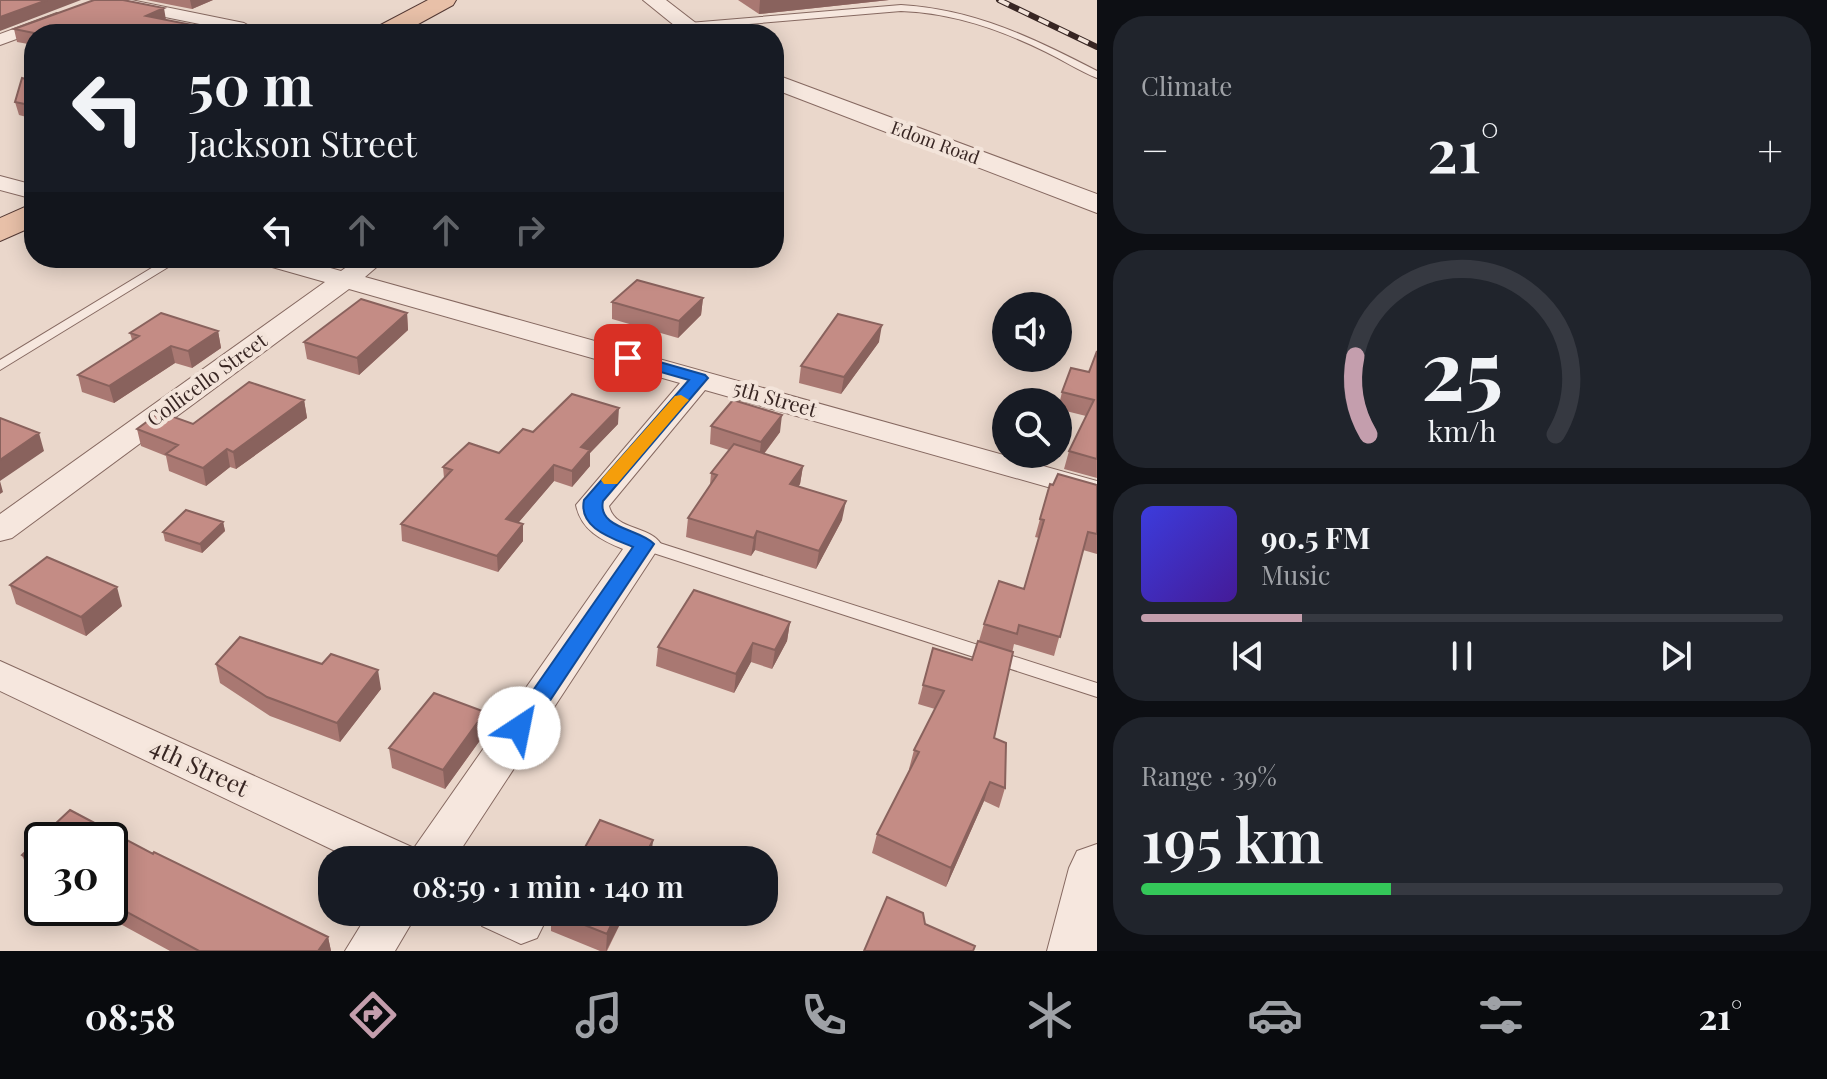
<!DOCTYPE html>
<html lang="en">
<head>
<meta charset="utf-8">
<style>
	body { margin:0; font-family:"Playfair Display",serif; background:#20242c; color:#f1f3f6; height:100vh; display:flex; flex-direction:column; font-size:30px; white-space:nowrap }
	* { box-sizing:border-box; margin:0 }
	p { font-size:26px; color:#9ea1a6 }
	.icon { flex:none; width:44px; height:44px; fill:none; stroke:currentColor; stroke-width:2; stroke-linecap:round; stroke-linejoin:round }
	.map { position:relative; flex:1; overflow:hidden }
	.drawer { display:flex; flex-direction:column; gap:16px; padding:16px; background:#0d0f14; width:730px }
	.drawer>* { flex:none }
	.hud { position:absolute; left:24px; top:24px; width:760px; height:244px; border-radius:32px; box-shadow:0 4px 20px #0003; background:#171b24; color:#f1f3f6; overflow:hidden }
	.tools { position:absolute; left:992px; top:292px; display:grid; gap:16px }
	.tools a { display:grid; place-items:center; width:80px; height:80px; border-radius:50%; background:#171b24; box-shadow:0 4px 20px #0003; font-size:40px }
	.speed { position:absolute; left:24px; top:822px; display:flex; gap:16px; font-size:40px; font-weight:700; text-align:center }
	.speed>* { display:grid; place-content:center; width:104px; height:104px; border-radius:50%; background:#171b24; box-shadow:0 4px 20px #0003; line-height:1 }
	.speed .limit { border:4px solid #111; border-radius:12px; background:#fff; color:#111 }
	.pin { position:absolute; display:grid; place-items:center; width:68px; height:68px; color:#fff; margin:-34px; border-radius:16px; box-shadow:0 4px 12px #0006 }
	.me { position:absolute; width:88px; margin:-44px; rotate:34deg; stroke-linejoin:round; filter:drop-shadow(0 0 6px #0008) }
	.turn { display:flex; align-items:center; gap:28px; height:168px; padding:0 32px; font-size:36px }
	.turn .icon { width:104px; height:104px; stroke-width:2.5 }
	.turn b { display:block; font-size:56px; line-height:68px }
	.lanes { display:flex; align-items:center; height:76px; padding:0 32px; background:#0003; justify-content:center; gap:40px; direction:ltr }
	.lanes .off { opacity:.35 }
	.big { font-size:60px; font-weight:600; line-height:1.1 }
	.drawer .widget { flex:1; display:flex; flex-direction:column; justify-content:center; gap:12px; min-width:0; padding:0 28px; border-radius:32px; background:#20242c }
	.drawer .dial { align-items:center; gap:0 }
	.dial svg { height:208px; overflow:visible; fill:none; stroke:#363941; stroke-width:7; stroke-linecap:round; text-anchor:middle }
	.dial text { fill:#f1f3f6; stroke:none }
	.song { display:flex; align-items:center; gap:24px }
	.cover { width:96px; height:96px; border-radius:12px; background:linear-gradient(135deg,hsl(240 70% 55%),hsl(260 70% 35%)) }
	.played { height:8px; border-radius:4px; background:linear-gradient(90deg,#c49ead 25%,#363941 25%) }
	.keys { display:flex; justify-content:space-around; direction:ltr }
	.heat { display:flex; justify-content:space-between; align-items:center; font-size:44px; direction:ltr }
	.charge { height:12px; border-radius:6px; background:linear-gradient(90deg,#34c759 39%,#363941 0) }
	.trip { position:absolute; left:318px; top:846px; width:460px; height:80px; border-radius:32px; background:#171b24; box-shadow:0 4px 20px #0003; font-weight:600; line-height:80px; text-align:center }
	.tab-bar { display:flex; height:128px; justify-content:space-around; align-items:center; background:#090b0e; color:#9ea1a6 }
	.tab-bar .icon { width:56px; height:56px }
	.tab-bar .active { color:#c49ead }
	.tab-bar b { font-size:36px; color:#f1f3f6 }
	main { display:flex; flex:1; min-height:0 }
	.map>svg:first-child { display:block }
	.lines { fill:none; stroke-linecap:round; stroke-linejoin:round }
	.service-casing { stroke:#866961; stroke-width:2 }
	.minor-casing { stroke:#866961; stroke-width:2 }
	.tertiary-casing { stroke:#866961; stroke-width:2 }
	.primary-casing { stroke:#543934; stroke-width:2 }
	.service { fill:#f6e7de; fill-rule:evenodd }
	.minor { fill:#f6e7de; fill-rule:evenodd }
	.tertiary { fill:#f6e7de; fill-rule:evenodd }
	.primary { fill:#e8c0a8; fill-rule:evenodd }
	.rail-casing { stroke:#382623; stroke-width:6 }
	.rail { stroke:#f3e4da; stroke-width:4; stroke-dasharray:11; stroke-linecap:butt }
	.wall { fill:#a97872 }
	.shaded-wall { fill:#89625d }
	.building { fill:#c48c85; stroke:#89625d; stroke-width:2 }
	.route { fill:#1a73e8; stroke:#114b97; stroke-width:2 }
	.slow { fill:#f59e0b }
	.labels { text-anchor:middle; stroke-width:8; stroke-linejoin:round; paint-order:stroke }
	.far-street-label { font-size:18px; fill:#382623; stroke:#f3e4da }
	.street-label { font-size:20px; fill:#382623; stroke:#f3e4da }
	.near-street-label { font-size:24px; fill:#382623; stroke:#f3e4da }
</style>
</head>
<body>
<main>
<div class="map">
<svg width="1097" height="951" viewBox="0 0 1097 951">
	<rect width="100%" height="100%" fill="#ead7cb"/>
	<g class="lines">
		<g class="service-casing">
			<path id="service" d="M901 5C973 9 1034 38 1097 71V78C1079 71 1063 60 1046 52 999 29 953 13 901 11L689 29 685 26 689 23Z
				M168 258H183L0 370V360Z
				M644 538 1097 683V697L638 548 635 544Z"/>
		</g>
		<g class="minor-casing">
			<path id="minor" d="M98 0H131L244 23 253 28 244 33 106 5Z
				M57 13 63 14 66 18 63 22 0 45V34Z
				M0 176 34 185V199L0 190Z
				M255 258H295L341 271 359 258H387L365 277 1097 481V501L705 390 609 506C615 531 649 525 661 544L454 860H354L0 691V661L414 848 623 549C601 540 581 530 576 505L680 383 349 289 12 538 0 541V514L325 282 258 263Z
				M369 912H418L395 951H345Z
				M475 912H539L544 924 537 938 521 944 482 926Z"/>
		</g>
		<g class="tertiary-casing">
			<path id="tertiary" d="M643 0H666L710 34H685Z
				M774 74 1097 194V213L774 89Z
				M1097 844V951H1047L1069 868 1077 851Z"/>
		</g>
		<g class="primary-casing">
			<path id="primary" d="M428 0H456L453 5 400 34H370L373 29Z
				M34 203V226L0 241V218Z"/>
		</g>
		<use href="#service" class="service"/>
		<use href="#minor" class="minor"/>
		<use href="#tertiary" class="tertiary"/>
		<use href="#primary" class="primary"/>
		<g class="rail-casing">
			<path id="rail" d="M999 0 1097 47"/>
		</g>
		<use href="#rail" class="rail"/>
	</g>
	<path class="wall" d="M146 0H213L192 9Z
		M738 0H889L759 14Z
		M166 20 238 34H34V45L17 42 14 29Z
		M34 81V119L19 115 15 102Z
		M703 298 701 315 678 338 612 319V302Z
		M407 313 408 330 359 375 307 359 304 342Z
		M218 331 221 348 192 368 175 363 114 403 82 392 78 375 132 340 130 333Z
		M879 342 841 394 799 383 801 366Z
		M1097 351V478L1064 469 1069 451 1086 416 1058 409 1062 392 1089 372Z
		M304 400 307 418 236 469 230 467 206 486 169 471 166 456 141 446 137 429 193 424Z
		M618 424 590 453V466L572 487 554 481 518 523 523 524V541L498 572 402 541 401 524 444 478 443 467 499 453 533 432Z
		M711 426 780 432 764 454 803 466 800 484 798 487 842 520 816 569 755 550 751 556 686 537 688 518 710 485 711 473 729 450 710 444Z
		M1097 485V554L1083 550 1054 656 1014 644 994 738 1005 788 999 808 984 801 946 887 872 853 877 834 910 770 909 769 914 750 935 709 918 704 923 685 972 660 979 641 984 624 1024 589 1039 538 1035 537 1040 519Z
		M223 522 225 531 202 553 165 541 163 532Z
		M10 585 122 606 86 636 16 604Z
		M790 622 787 641 772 669 751 662 734 693 656 666 658 647Z
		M216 664 381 689 340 742 270 716 220 683Z
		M485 712 486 732 445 789 392 768 389 748Z
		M70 810 153 854 154 852 328 937 331 951H170L91 908H110V840H42V881L30 875 22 855Z
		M551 912H626L607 951H600L551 931Z"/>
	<path class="shaded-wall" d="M47 0H81L0 31V17Z
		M190 0H213L192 9Z
		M760 0H889L759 14Z
		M164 8 166 20 146 16Z
		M703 298 701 315 678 338 679 321Z
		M407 313 408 330 359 375 357 358Z
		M882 325 879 342 841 394 844 377Z
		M218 331 221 348 192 368 188 351Z
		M171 346 175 363 114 403 109 386Z
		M304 400 307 418 236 469 233 452Z
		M619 408 618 424 590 453V466L572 487V471L581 447Z
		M782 415 780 432 759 460 761 442Z
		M39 433 44 451 0 481 3 492 0 494V460Z
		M227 449 230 467 206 486 203 468Z
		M554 465V481L507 536 506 519Z
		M803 466 800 484 787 502 790 484Z
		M846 501 842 520 816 569 819 551Z
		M223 522 225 531 202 553 200 544Z
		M523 524V541L498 572 497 556Z
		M757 531 755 550 751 556 754 538Z
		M117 587 122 606 86 636 81 617Z
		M790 622 787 641 772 669 775 650Z
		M753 643 751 662 734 693 736 674Z
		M378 670 381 689 340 742 337 723Z
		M485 712 486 732 445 789 443 770Z
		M990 782 984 801 946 887 951 868Z
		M653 840 651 860H643Z
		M617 912H626L606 951 607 934Z
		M328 937 331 951H318Z"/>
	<path class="building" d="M0 0H47L0 17Z
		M94 0H123L164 8 146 16 238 34H39L14 29Z
		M22 78 34 81V106L15 102Z
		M637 280 703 298 679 321 612 302Z
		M361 299 407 313 357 358 304 342Z
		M161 313 218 331 188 351 171 346 109 386 78 375 139 336 130 333Z
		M838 314 882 325 844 377 801 366Z
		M1097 351V459L1069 451 1094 400 1062 392 1071 368 1089 372Z
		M249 382 304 400 233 452 227 449 203 468 166 454 178 445 137 429 160 412 193 424Z
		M572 394 619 408 581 447 590 450 572 471 554 465 506 519 523 524 497 556 401 524 452 470 443 467 469 443 499 453 523 429 533 432Z
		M733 400 782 415 761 442 711 426Z
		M0 418 39 433 0 460Z
		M734 444 803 466 790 484 846 501 819 551 757 531 754 538 688 518 717 475 711 473Z
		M1058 474 1097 485V534L1088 532 1060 637 1019 625 1017 634 984 624 999 581 1024 589 1044 520 1040 519 1050 484 1053 485Z
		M186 510 223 522 200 544 163 532Z
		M47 557 117 587 81 617 10 585Z
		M694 590 790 622 775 650 753 643 736 674 658 647Z
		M240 637 322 664 331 654 378 670 337 723 267 697 216 664Z
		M978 641 1013 652 994 738 1006 743 1005 788 990 782 951 868 877 834 919 752 914 750 944 691 923 685 933 648 972 660Z
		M434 693 485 712 443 770 389 748Z
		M70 810 153 854 154 852 328 937 318 951H199L110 903V840H42V866L22 855Z
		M600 820 653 840 643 860H578Z
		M887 897 923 913 925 924 975 946 973 951H864Z
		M552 912H617L607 934Z"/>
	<path class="route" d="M628 353 705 375 708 378 603 501C597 529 641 529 654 544L527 735 519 737 511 735 508 728 511 722 633 547C612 538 578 528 584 500L689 380 622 361 620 358Z"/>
	<path class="slow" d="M681 395 689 400 686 403 617 484H604L601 480 604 476 675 396Z"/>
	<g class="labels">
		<g class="far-street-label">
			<text transform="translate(935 143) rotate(20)" y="6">Edom Road</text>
		</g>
		<g class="street-label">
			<text transform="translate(207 380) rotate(-36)" y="7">Collicello Street</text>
			<text transform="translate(775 399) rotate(16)" y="7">5th Street</text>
		</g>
		<g class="near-street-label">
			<text transform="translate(199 768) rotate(25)" y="8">4th Street</text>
		</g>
	</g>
</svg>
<div class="tools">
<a><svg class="icon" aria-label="sound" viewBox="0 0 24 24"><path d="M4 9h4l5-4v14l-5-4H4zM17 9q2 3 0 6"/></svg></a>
<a><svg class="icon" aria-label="search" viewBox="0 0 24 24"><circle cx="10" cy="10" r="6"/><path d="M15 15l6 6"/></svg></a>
</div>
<div class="speed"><div class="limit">30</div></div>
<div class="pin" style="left:628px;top:358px;background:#d93025"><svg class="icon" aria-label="arrive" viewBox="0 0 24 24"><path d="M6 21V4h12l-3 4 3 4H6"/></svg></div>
<svg class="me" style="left:519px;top:728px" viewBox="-20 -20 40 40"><circle r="19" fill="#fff"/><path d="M0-13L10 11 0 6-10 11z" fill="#1a73e8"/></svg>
<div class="trip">08:59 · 1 min · 140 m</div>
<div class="hud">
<div class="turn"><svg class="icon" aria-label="left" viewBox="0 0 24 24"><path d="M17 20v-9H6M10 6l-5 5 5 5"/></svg><div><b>50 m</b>Jackson Street</div></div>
<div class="lanes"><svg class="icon" aria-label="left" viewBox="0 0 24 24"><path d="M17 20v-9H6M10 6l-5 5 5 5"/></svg><svg class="icon off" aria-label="ahead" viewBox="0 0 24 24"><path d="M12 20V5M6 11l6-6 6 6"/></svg><svg class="icon off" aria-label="ahead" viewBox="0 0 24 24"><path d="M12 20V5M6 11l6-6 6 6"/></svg><svg class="icon off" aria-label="right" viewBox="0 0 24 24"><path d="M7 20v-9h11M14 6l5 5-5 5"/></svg></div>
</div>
</div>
<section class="drawer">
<div class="widget"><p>Climate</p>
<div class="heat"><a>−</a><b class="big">21°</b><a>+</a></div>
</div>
<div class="widget dial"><svg viewBox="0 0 100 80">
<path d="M14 69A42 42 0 1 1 86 69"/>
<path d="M14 69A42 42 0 0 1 9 39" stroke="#c49ead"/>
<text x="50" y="56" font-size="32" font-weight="700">25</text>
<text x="50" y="72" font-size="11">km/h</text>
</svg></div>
<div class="widget">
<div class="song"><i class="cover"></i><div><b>90.5 FM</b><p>Music</p></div></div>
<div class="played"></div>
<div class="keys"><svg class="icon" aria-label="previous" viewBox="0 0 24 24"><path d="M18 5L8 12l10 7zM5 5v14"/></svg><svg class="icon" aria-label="pause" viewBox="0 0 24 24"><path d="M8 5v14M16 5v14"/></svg><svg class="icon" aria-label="next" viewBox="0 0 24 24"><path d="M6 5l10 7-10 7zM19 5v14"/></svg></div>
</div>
<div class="widget"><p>Range · 39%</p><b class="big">195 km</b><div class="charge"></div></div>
</section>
</main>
<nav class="tab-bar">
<b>08:58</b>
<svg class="icon active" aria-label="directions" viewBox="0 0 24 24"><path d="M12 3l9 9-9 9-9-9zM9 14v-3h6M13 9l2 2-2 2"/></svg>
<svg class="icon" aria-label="music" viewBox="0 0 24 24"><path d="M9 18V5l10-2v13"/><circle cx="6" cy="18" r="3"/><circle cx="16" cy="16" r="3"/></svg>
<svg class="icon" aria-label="phone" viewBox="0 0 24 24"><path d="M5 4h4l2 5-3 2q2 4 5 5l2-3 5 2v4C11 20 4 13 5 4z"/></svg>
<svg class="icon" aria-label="climate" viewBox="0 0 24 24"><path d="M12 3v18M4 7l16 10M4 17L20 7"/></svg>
<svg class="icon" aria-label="car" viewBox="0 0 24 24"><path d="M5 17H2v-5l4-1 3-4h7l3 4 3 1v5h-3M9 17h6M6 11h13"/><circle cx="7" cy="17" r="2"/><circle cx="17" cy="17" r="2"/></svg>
<svg class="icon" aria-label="filters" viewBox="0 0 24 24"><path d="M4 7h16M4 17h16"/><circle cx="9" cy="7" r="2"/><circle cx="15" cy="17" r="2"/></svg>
<b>21°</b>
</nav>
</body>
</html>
